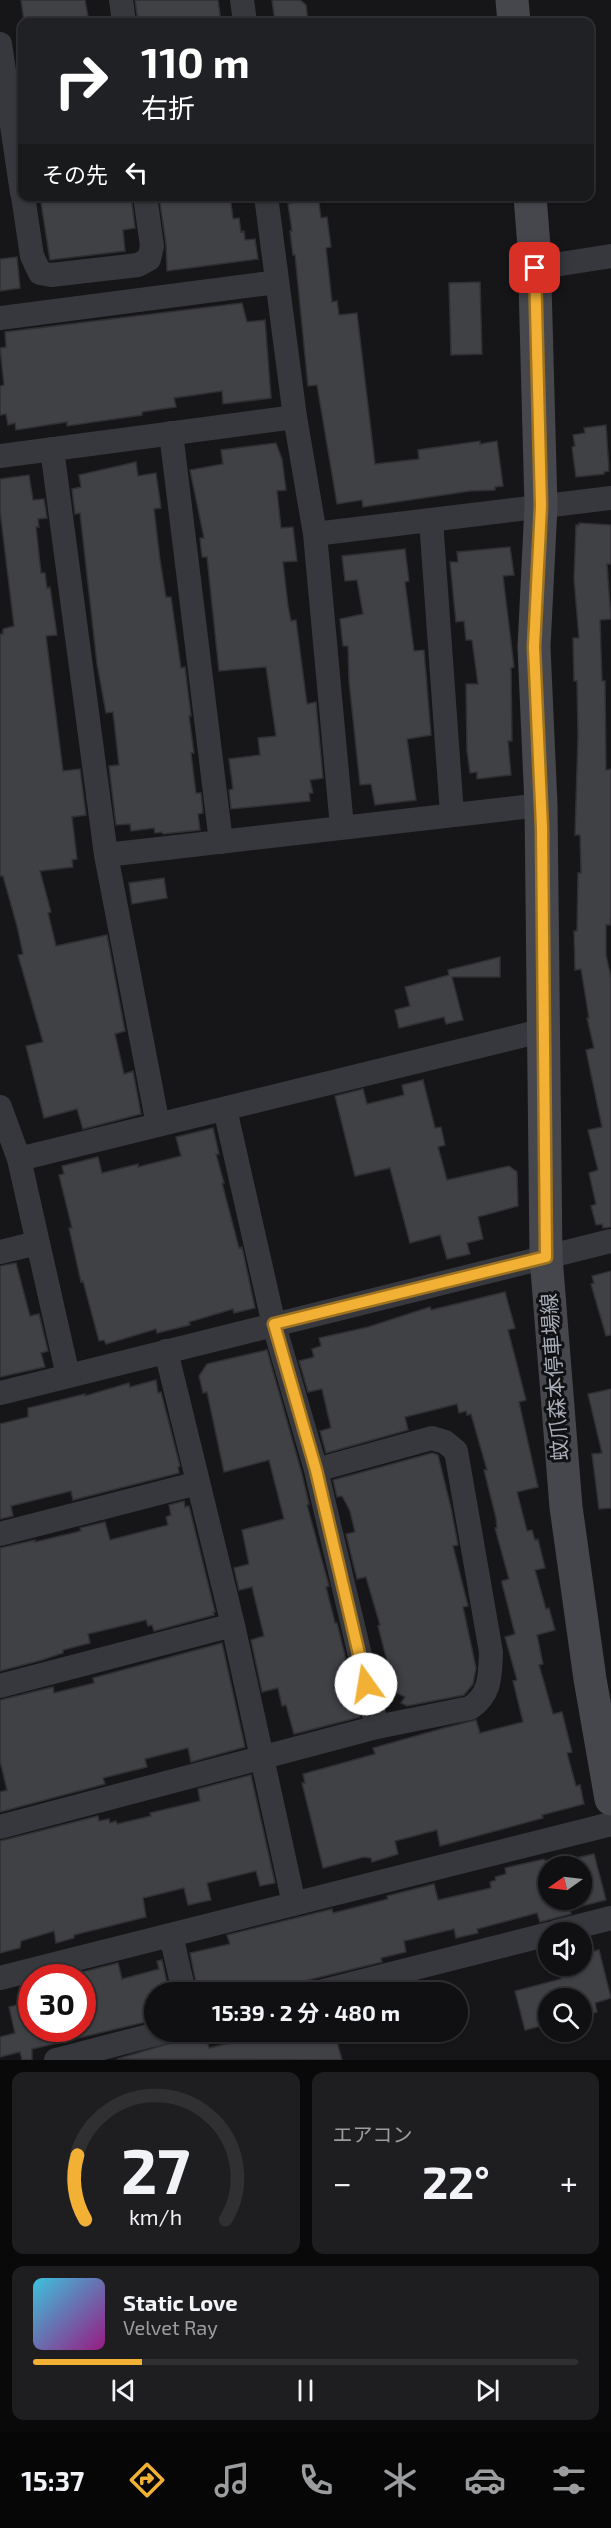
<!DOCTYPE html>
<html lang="ja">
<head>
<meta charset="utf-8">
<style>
	body { margin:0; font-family:"Exo 2","Noto Sans JP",sans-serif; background:#1e1e20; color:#f1f3f6; height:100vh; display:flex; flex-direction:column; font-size:22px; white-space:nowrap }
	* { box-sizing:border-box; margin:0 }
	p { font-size:20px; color:#9c9d9f }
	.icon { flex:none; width:33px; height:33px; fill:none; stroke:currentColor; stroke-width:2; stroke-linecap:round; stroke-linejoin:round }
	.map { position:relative; height:2060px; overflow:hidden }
	.drawer { display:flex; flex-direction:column; gap:12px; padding:12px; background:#09090a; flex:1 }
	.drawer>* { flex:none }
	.banner { position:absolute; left:18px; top:18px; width:576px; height:183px; border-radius:12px; box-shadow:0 2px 4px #0004,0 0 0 2px #303032; background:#202124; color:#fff; overflow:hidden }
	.needle { width:39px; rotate:256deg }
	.controls { position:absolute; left:538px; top:1856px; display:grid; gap:12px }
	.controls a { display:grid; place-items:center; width:54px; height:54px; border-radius:50%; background:#101012; box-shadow:0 2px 4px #0004,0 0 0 2px #303032; font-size:30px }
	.speed { position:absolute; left:18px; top:1964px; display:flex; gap:12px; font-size:30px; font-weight:700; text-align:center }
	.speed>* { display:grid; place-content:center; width:78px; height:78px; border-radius:50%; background:#101012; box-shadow:0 2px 4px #0004,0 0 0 2px #303032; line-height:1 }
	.speed .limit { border:9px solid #d22; background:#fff; color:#111 }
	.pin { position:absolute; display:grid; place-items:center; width:51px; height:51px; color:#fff; margin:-26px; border-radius:12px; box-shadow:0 3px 9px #0006 }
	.me { position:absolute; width:66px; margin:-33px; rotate:347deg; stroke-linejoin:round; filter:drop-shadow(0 0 4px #0008) }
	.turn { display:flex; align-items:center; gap:21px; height:126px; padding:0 24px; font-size:27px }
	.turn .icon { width:78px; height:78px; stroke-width:2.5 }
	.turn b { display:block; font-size:42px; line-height:51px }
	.then { display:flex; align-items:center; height:57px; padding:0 24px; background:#0003; gap:12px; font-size:22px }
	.big { font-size:45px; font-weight:700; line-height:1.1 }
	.drawer .card { flex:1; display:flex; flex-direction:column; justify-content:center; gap:9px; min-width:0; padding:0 21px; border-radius:12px; background:#1e1e20 }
	.drawer .dial { align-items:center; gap:0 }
	.dial svg { height:156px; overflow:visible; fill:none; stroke:#303032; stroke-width:7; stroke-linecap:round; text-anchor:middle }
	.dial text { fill:#f1f3f6; stroke:none }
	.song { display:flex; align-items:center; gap:18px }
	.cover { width:72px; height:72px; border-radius:9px; background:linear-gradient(135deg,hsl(190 70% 55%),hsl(310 70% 35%)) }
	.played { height:6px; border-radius:3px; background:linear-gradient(90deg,#f2b134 20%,#303032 20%) }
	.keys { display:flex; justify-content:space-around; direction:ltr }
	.heat { display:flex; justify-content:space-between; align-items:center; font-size:33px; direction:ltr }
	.drawer .tiles { flex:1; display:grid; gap:12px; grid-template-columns:1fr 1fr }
	.card:last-child { grid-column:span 2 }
	.trip { position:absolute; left:144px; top:1982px; width:324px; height:60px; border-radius:30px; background:#101012; box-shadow:0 2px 4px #0004,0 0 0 2px #303032; font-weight:700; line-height:60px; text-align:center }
	.tab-bar { display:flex; height:96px; justify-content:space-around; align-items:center; background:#060607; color:#9c9d9f }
	.tab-bar .icon { width:42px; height:42px }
	.tab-bar .active { color:#f2b134 }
	.tab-bar b { font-size:27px; color:#f1f3f6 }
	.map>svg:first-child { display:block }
	.building { fill:#404145; stroke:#303034; stroke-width:1.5; fill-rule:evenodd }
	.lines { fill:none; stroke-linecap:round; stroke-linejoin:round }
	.minor { stroke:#37383d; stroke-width:24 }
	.secondary { stroke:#45474d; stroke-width:33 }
	.route-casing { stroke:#9d7322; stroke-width:15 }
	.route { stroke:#f2b134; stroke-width:10 }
	.labels { text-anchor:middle; stroke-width:6; stroke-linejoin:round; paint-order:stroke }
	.street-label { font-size:21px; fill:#a8adb8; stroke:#111113 }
</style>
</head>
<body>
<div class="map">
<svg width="611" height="2060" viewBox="0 0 611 2060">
	<rect width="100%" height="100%" fill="#161618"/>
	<path class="building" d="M21 0H85L89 22H24Z
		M135 0H218L221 22H138Z
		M272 0H300L306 5 308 22H275Z
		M40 196H131L135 228 123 230 125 251 50 260Z
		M159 196H230L233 219 239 218 241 232 244 231 245 240 255 239 258 259 167 271 166 244Z
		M294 196H318L321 218 327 217 331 247 326 248 332 302 337 301 339 315 357 313 375 464 419 459 418 450 480 441V444L497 441 503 486 495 487V490L470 491 363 507 362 500 337 504 317 385 308 386 295 255H293L290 231H292L288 204 291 203 290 200 294 199Z
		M17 257 20 288 0 291V259Z
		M480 282 482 354 451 355 449 283Z
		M242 303 247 322 265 320 271 398 223 404 222 391 174 398 176 407 142 412V415L67 426V422L16 430 15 423 8 425 6 414 0 415V386L4 385 0 348 6 347 5 332Z
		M606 425 609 471 604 472V474L576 477 572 447 575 446 573 435 585 433 584 428Z
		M276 443 282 459 286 490 277 491 281 528 293 527 297 561 283 562 288 606 291 621 296 620 307 704 316 702 323 778 310 780 313 793H309L310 801 231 809 229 790 233 789 229 759 260 755 258 738 276 736 266 667 219 671 207 557H202L200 538H204L190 470 223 464 221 450Z
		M136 462 138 476 156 473 161 508 154 509 160 560 166 597H171L181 668 185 667 191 716H189L194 753H191L196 793H201L203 813 198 814 200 830 163 834 162 832 155 833 154 828 131 831 130 824 116 825 109 766 119 765 113 712 106 713 97 664 80 513 75 514 72 489 81 487 79 475Z
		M29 475 33 500 44 499 47 518 38 519 39 527H36L41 573H45L47 588 50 587 57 635 46 636 63 771 80 769 86 815 72 817 77 859 72 860 73 867 40 871 51 912 48 913 56 946 107 935 125 1031 115 1034 124 1074 133 1071 141 1114 83 1129 77 1109 44 1118 26 1046 43 1042 18 955 23 954 17 926 3 876H0V634H3V629L14 626 0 511V479Z
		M579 523 611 525V564H607L611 619 600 620 602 681H605L606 770 611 769V917L610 925H606V955L611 978V1227L603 1228 602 1224 596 1225 591 1206 596 1204 589 1173 598 1170 588 1130 602 1127 586 1050 594 1048 587 1018H589L581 969 575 970 574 931H577L578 873H581L580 835H575L578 735 577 681H574L573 638H579L574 579 576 525H579Z
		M510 547 514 575 503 576 514 667 511 668 512 741H508L511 775 477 779V772L470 773 467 751 466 684H478L472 640H466L464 621 456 622 450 562H458L457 552Z
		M405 549 409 581 405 582 414 651 424 650 431 735 407 739 416 800 375 805 371 784 360 785 349 681 348 646H343L340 619 363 614 357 580 345 581 342 556Z
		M164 878 167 898 132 904 129 883Z
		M500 957V977H452L463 1020 446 1024 444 1017 399 1028 395 1010 410 1006 405 987 449 975 448 970Z
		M423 1080 435 1128 441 1127 445 1145 438 1147 447 1180 509 1166 517 1172 518 1206 478 1217 483 1239 467 1243 470 1254 447 1259 440 1235 410 1243 390 1168 355 1176 335 1096 363 1089 367 1104 404 1095 402 1085Z
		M213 1128 219 1154H216L224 1183H222L239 1248 242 1247 255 1308 234 1313 233 1309 189 1322 190 1325 157 1333 156 1329 106 1344 104 1340 99 1341 83 1281 81 1282 69 1228H72L59 1175 64 1174 62 1166 98 1157 102 1173 138 1164V1167L181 1156 176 1137Z
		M16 1263 30 1316 39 1314 48 1351 41 1353 45 1367 0 1377V1266Z
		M611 1271V1335L606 1336 591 1284 594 1283 592 1276Z
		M505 1292 515 1328 508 1330 526 1400 519 1402 538 1487 517 1492 527 1531 532 1530 535 1540 538 1539 545 1568 535 1570 546 1609 549 1608 555 1630 537 1635 543 1664 539 1665 553 1714 562 1712 572 1752 567 1753 576 1786 580 1785 584 1804 542 1815 543 1818 440 1846 437 1830 395 1841 398 1854 372 1862 371 1858 364 1857 323 1868 302 1783H305L303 1774 375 1754 373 1748 444 1728 476 1720 480 1733 523 1722 513 1681 517 1680 505 1637 515 1634 502 1583V1581L509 1579 495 1528H497L496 1518 484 1470H487L471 1414 467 1415 466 1411 459 1413 457 1404 405 1417 408 1430 326 1453 320 1431 331 1428 322 1389 308 1392 299 1361 314 1357 312 1349 321 1346 319 1338 368 1327 430 1307 431 1310Z
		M267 1350 302 1474 309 1504 307 1505 329 1586 326 1587 335 1623H337L360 1717 294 1734 286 1705 282 1706 278 1688 262 1692 251 1640 264 1636 252 1587 239 1590 234 1568 249 1564 242 1530 284 1519 269 1460 224 1472 207 1392 203 1393 199 1376 207 1364Z
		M156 1380 158 1393 161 1392 180 1466 178 1467 179 1473 73 1500 71 1491 11 1506 13 1516 0 1519V1424L28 1417V1408L85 1394V1396L129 1383 130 1387Z
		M611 1389V1508L599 1509 592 1454 602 1453 588 1394Z
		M432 1453 438 1455 451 1508 458 1545 453 1546 468 1606 463 1607 476 1668 473 1684 464 1695 407 1706 401 1703 405 1697 395 1692 378 1626 380 1625 366 1577 357 1579 346 1534 355 1532 350 1511 342 1496 337 1497 333 1480Z
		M184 1501 185 1507 189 1506 215 1612H213L214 1615 154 1631 152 1625 148 1626 146 1620 88 1634 90 1643 63 1650V1653L42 1660 0 1671V1548L35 1540V1542L81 1531 80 1528 105 1522 110 1540 168 1525 166 1517 171 1515 169 1505Z
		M222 1643 245 1747 191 1762 188 1748 145 1759 147 1767 103 1778 105 1784 0 1812V1792L7 1790 0 1761V1700L53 1687 54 1693 94 1683 93 1678Z
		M251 1775 275 1883 260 1886 256 1871 207 1883 211 1900 188 1905 184 1888 143 1898 146 1917 74 1935V1938L56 1943 54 1931 21 1941 20 1948 0 1953V1841L98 1816 99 1821 109 1819 110 1823 116 1821 117 1824 151 1816 150 1813 200 1801 198 1789Z
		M594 1854 606 1900 570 1909 571 1914 540 1922 537 1913 477 1929 478 1933 456 1938 454 1929 404 1941 406 1952 381 1958 382 1962 259 1992H198L190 1953 230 1944 227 1935 332 1909 333 1913 388 1899 387 1896 434 1884 438 1900 491 1888 490 1882 496 1880 495 1877 506 1874 505 1868 544 1859 545 1861 557 1858 558 1862ZM549 1866H582V1899H549Z
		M599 1950 611 1998 595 2003 597 2012 582 2016V1998H549V2024L525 2030 515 1991 561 1979 557 1965H582V1954Z
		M162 1960 169 1992H154V2020L32 2049V2060H22L20 2052 0 2057V2037L15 2033 9 2007 32 2001V2028H82V1972L118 1963 122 1979 159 1969 157 1961Z
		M278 2031H334L342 2060 117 2059 205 2033 209 2048Z"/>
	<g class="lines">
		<path class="minor" d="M121 0 124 22
			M242 0 245 22
			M0 44 22 193
			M23 196 32 256 40 273 51 275 138 265 149 259 152 246 145 196
			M266 196 295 417 315 534 342 827
			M535 268 611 256
			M0 318 277 282
			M171 433 221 842
			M52 449 106 855
			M0 456 295 417
			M431 520 452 814
			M315 534 611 498
			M0 1107 19 1159 68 1376
			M158 1125 106 855 541 805
			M19 1159 545 1030
			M0 1252 37 1243
			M166 1351 233 1625 294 1904
			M0 1393 611 1241
			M316 1470 432 1438 445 1442 456 1451 491 1652C490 1676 491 1694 470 1708L377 1727
			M0 1534 198 1483
			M0 1686 233 1625
			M0 1827 377 1727 316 1470 274 1325 225 1109
			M556 1932 611 1918
			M171 1935 184 1992
			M0 1978 611 1824
			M320 1992 549 1934
			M56 2060 168 2031"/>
		<path class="secondary" d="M512 0 514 22
			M530 196 534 247 541 506 534 647 541 805 546 1257 566 1507 590 1679 611 1799"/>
	</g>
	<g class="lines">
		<g class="route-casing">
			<path id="route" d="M366 1684 316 1470 274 1324 546 1257 542 827 534 647 541 506 535 268"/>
		</g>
		<use href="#route" class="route"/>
	</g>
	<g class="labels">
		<g class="street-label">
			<text transform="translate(555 1377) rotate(-94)" y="7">蚊爪森本停車場線</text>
		</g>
	</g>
</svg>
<div class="controls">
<a><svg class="needle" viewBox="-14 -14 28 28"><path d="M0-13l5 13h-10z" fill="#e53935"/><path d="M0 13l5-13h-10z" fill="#9c9d9f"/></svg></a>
<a><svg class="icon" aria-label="sound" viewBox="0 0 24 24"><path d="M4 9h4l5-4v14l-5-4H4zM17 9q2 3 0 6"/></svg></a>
<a><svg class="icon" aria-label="search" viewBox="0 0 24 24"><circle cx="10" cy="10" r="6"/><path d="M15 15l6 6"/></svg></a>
</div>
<div class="speed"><div class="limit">30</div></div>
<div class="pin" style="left:535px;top:268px;background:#d93025"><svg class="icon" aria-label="arrive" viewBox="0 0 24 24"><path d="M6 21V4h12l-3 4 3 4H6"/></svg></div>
<svg class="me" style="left:366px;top:1684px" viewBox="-20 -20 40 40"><circle r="19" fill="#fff"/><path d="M0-13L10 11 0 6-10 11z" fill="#f2b134"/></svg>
<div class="trip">15:39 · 2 分 · 480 m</div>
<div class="banner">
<div class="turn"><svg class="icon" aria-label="right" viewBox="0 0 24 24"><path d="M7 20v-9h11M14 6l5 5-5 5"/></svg><div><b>110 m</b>右折</div></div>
<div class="then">その先<svg class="icon" aria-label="left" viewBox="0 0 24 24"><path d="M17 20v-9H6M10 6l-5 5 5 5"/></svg></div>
</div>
</div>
<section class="drawer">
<div class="tiles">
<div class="card dial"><svg viewBox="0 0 100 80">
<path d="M14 69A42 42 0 1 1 86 69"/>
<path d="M14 69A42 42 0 0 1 10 36" stroke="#f2b134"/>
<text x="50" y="56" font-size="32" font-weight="700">27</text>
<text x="50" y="72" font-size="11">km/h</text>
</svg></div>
<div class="card"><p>エアコン</p>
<div class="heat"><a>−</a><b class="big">22°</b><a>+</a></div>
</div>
<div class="card">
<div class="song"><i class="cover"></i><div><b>Static Love</b><p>Velvet Ray</p></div></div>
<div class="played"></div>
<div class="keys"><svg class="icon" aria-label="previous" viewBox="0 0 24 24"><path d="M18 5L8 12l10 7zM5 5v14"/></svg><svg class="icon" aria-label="pause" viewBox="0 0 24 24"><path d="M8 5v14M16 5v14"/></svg><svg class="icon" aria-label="next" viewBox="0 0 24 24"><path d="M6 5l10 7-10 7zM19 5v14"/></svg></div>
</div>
</div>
</section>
<nav class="tab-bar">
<b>15:37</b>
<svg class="icon active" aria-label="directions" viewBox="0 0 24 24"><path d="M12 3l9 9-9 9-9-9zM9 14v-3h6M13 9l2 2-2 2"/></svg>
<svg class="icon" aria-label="music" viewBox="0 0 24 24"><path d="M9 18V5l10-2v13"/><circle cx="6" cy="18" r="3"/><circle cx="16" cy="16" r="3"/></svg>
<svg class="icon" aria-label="phone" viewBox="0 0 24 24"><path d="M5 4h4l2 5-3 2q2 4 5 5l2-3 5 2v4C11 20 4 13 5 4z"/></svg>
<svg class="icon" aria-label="climate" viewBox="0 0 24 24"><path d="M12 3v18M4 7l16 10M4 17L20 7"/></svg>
<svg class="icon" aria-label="car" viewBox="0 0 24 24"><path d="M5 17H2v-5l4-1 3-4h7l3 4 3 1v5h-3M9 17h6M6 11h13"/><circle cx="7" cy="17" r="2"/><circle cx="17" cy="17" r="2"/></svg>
<svg class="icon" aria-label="filters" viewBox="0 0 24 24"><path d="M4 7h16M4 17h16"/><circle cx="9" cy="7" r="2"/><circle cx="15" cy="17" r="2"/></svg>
</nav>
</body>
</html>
